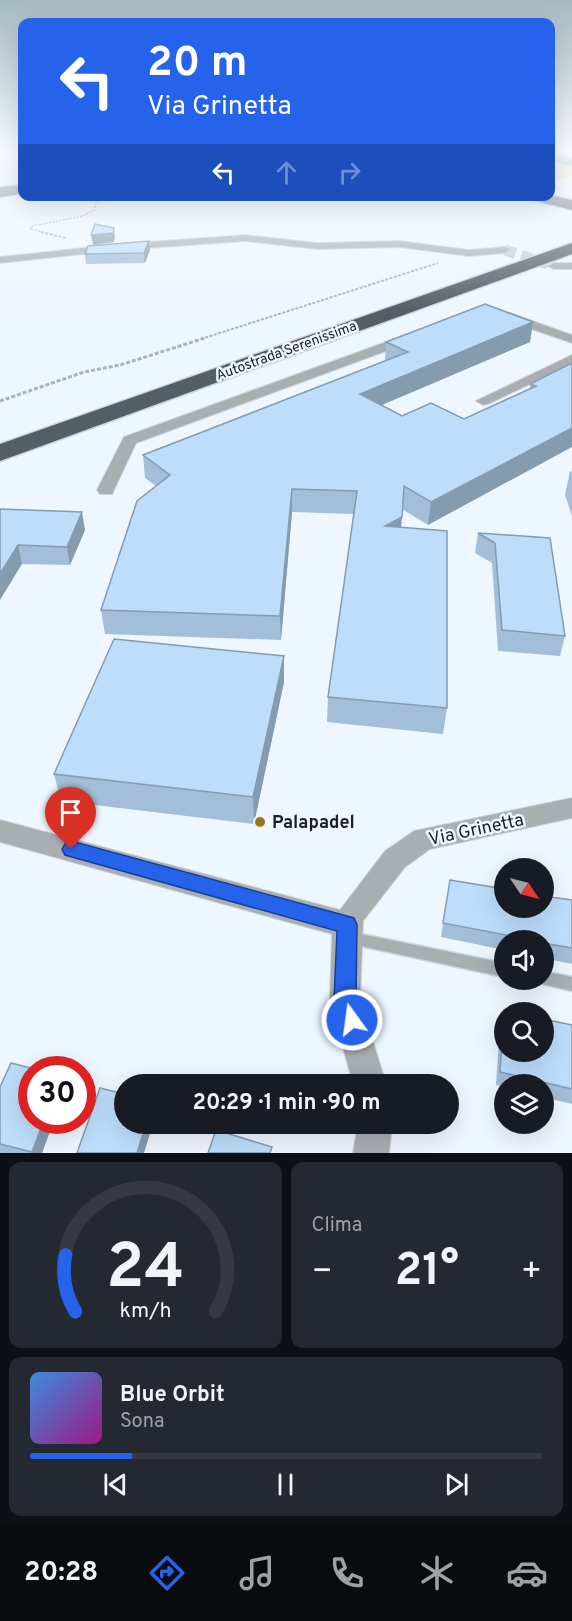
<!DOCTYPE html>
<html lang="it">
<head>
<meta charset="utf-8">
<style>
	body { margin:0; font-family:Overpass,sans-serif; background:#242831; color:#f1f3f6; height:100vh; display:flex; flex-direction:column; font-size:22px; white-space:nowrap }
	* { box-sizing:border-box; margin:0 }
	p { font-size:20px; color:#9ea1a6 }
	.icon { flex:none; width:33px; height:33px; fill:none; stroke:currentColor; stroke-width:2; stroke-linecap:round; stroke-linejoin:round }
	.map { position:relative; height:1153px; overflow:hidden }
	.drawer { display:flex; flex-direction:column; gap:9px; padding:9px; background:#0d0f14; flex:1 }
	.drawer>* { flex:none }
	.top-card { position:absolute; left:18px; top:18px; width:537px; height:183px; border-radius:12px; box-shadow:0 6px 24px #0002; background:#2563eb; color:#fff; overflow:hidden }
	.needle { width:39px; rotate:125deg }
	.controls { position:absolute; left:494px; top:858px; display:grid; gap:12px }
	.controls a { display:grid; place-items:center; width:60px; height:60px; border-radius:50%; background:#171b24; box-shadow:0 6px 24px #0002; font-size:30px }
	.speed { position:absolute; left:18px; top:1056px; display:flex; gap:12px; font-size:30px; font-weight:700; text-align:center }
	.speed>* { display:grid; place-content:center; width:78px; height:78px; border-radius:50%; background:#171b24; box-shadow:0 6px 24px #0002; line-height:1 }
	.speed .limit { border:9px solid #d22; background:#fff; color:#111 }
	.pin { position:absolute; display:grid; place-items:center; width:51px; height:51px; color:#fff; margin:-62px -26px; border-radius:50% 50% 50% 0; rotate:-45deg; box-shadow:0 0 6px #0007 }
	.pin .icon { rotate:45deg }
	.me { position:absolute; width:66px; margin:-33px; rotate:346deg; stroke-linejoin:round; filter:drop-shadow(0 0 4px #0008) }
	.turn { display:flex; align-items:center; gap:21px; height:126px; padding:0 30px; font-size:27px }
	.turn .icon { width:78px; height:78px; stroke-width:2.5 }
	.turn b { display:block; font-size:42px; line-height:51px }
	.lanes { display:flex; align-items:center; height:57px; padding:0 30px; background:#0003; justify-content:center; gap:30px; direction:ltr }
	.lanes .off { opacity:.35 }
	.big { font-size:45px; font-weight:700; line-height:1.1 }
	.drawer .widget { flex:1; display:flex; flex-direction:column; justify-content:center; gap:9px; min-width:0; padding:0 21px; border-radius:12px; background:#242831 }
	.drawer .dial { align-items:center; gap:0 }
	.dial svg { height:156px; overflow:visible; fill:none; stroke:#363941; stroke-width:7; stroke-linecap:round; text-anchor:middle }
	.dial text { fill:#f1f3f6; stroke:none }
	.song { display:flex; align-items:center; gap:18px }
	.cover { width:72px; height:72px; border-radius:9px; background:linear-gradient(135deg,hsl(210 70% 55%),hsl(310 70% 35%)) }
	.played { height:6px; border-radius:3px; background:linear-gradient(90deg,#2563eb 20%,#363941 20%) }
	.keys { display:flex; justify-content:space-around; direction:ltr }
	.heat { display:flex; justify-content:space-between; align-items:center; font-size:33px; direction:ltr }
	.drawer .tiles { flex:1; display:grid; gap:9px; grid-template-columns:1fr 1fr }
	.widget:last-child { grid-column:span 2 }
	.trip { position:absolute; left:114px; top:1074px; width:345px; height:60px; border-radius:30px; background:#171b24; box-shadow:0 6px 24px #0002; font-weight:700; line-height:60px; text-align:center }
	.tab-bar { display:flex; height:96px; justify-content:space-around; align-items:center; background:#090b0e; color:#9ea1a6 }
	.tab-bar .icon { width:42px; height:42px }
	.tab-bar .selected { color:#2563eb }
	.tab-bar b { font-size:27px; color:#f1f3f6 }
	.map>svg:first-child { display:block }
	.green { fill:#ead4a4 }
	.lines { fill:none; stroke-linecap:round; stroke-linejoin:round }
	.street-tunnel { stroke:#c4cbd3; stroke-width:11; stroke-dasharray:11 6; stroke-linecap:butt }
	.lane-casing { stroke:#ccd4dc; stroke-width:3 }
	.street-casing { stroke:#ccd4dc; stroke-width:2 }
	.highway-casing { stroke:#ccd4dc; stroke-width:3 }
	.path-far2 { stroke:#abb2b9; stroke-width:1.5; stroke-dasharray:2 1.5; stroke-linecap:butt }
	.path-far1 { stroke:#abb2b9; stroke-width:2; stroke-dasharray:3 1.5; stroke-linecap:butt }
	.path { stroke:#abb2b9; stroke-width:3; stroke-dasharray:4 2; stroke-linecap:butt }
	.lane { fill:#a9aeb3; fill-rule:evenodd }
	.street { fill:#a9aeb3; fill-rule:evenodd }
	.highway { fill:#555e67; fill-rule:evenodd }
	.wall { fill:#a3bed8 }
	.shaded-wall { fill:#849bb0 }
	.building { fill:#bdddfb; stroke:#849bb0; stroke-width:1.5 }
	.route { fill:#2563eb; stroke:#184099; stroke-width:1.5 }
	.poi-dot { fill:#997721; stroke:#eef6ff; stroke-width:2 }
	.labels { text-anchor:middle; stroke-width:5; stroke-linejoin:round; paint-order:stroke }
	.far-street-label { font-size:14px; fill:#1b1f22; stroke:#eef6ff }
	.near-poi-label { font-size:18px; font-weight:bold; fill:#1b1f22; stroke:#eef6ff; text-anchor:start }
	.near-street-label { font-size:18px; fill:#1b1f22; stroke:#eef6ff }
</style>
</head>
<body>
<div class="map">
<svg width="572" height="1153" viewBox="0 0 572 1153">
	<rect width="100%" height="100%" fill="#eef6ff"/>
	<path class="green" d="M551 159 572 165V176L551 181Z"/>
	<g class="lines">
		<path class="street-tunnel" d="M505 250 554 266"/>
		<g class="lane-casing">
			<path id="lane" d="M351 932 504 963V977L351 944 346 942 344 938 346 934Z
				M543 971 572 977V991L538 983 537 980H543Z"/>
		</g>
		<g class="street-casing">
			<path id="street" d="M246 235 317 243 399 241 469 250 505 247 510 250 505 253 469 256 399 247 317 249 246 241 120 250 0 263V257L120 244Z
				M572 263V269H554L548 266 554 263Z
				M510 313 572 335V343L506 320 504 317Z
				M411 333 416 334V340L136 443 112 494H100L97 490 124 437Z
				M572 355V364L488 404 483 405 476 401Z
				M572 798V818L430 849 405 867 363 921 360 999 386 1084H353L330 999 332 934 0 842V820L340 910 385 851 414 831Z
				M358 1124H392L389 1153H353Z"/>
		</g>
		<g class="highway-casing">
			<path id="highway" d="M550 153 572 158V166L550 161Z
				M22 185V194L0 197V187Z
				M550 195 572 200V210L528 199 527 196Z
				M572 243V254L0 461V444Z"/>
		</g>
		<path class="path-far2" d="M47 233 30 229 32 226 83 216 94 210 96 203 109 196"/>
		<path class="path-far1" d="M41 232 66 238
			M201 339 438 263"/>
		<path class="path" d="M0 401 84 372 120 365 205 338"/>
		<use href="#lane" class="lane"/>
		<use href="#street" class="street"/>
		<use href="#highway" class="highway"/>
	</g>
	<path class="wall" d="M150 250 145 263 86 264 85 254Z
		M533 322 530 342 382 405 402 416 464 419 530 389V384L572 363 428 525 402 509 401 527 447 708 443 734 327 722 328 697 354 514 292 512 281 640 105 634 101 610 156 486 145 478 143 455 385 361 386 342Z
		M570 471 572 472V516L565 495Z
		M0 509 85 530 70 565 22 564Z
		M478 533 550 538 565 636 560 656 498 651 492 563 475 553Z
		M284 682 254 824 61 801 54 774Z
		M450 880 572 900V964L543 958V940H504V950L441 937Z
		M504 1010 572 1025V1104L543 1097V1084H504V1087L496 1085 500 1024Z
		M0 1087 32 1120H54L42 1153H0Z"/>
	<path class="shaded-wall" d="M114 228 115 237 114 242 93 245 91 235Z
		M149 241 150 250 145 263 144 253Z
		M533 322 530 342 358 415 360 394Z
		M572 428V447L428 525 431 502Z
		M292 489V512L281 640 280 616Z
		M82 512 85 530 70 565 67 547Z
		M402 517 400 540 385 526Z
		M18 545 22 564 0 600V574Z
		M284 656V682L254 824 253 797Z
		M44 1120H54L42 1153H33L32 1152Z
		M146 1124H153L144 1153H137Z"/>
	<path class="building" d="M95 224 114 228 113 233 91 235Z
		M149 241 144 253 85 254 88 246Z
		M485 304 533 322 360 394 402 416 431 403 464 419 536 386 530 384 572 363V428L431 502 404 486 402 517 385 526 447 531V708L328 697 357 491 292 489 280 616 101 610 137 501 170 475 143 455 408 352 386 342Z
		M0 509 82 512 67 547 18 545 0 574Z
		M478 533 550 538 565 636 502 630 495 543Z
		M114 639 284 656 253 797 54 774Z
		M450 880 504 889V908H543V896L572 900V948L543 943V940H532L443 923Z
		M504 1010 515 1012H504V1052H543V1019L572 1025V1089L500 1072Z
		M11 1063 38 1070H32V1120H44L32 1152 0 1144V1087Z
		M100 1088 124 1094V1124H146L137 1153H77Z
		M216 1130 272 1147 270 1153H208Z"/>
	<linearGradient id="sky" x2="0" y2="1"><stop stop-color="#a5bac0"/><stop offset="0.48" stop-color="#f7fbff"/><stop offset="1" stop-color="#f7fbff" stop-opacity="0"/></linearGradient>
	<rect width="572" height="311" fill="url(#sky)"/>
	<path class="route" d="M71 841 354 918 357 925 356 999 363 1020 360 1028 352 1031 345 1028 334 999 337 931 65 855 62 849 65 844Z"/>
	<circle class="poi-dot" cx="260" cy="822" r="6"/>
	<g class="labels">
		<g class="far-street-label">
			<text transform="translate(286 350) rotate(-20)" y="5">Autostrada Serenissima</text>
		</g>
		<g class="near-poi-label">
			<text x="272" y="828">Palapadel</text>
		</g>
		<g class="near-street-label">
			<text transform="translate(476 829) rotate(-12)" y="6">Via Grinetta</text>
		</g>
	</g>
</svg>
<div class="controls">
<a><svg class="needle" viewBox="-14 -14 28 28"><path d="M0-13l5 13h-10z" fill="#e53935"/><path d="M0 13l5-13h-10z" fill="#9ea1a6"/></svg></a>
<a><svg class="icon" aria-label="sound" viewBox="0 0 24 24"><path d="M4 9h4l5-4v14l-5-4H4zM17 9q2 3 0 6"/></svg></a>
<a><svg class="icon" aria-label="search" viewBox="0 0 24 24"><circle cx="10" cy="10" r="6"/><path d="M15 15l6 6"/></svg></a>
<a><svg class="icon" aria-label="layers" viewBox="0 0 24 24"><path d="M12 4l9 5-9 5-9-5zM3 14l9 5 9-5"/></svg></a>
</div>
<div class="speed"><div class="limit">30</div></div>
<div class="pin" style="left:71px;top:849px;background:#d93025"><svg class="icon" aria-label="arrive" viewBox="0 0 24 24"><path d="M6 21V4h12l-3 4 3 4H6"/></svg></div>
<svg class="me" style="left:352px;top:1020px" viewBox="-20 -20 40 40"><circle r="17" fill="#2563eb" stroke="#fff" stroke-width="3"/><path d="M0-11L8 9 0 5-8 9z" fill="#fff"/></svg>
<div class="trip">20:29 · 1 min · 90 m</div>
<div class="top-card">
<div class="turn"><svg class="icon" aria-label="left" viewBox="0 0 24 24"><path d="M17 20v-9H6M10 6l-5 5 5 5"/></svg><div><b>20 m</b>Via Grinetta</div></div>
<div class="lanes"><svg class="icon" aria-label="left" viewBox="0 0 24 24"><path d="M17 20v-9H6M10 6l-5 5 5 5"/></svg><svg class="icon off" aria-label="ahead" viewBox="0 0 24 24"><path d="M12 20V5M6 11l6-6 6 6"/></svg><svg class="icon off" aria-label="right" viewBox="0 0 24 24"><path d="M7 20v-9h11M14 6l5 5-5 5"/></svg></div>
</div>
</div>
<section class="drawer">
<div class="tiles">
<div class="widget dial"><svg viewBox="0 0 100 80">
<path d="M14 69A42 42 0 1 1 86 69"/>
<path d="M14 69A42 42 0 0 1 9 40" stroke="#2563eb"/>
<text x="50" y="56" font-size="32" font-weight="700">24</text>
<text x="50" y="72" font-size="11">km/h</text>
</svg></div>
<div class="widget"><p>Clima</p>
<div class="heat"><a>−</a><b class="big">21°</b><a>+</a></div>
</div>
<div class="widget">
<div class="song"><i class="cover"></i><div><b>Blue Orbit</b><p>Sona</p></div></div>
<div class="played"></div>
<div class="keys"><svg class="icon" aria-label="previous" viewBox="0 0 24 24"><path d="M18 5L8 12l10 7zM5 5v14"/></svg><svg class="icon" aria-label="pause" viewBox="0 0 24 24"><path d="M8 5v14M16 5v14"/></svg><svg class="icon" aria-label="next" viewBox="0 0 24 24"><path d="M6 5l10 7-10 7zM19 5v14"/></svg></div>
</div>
</div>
</section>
<nav class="tab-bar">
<b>20:28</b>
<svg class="icon selected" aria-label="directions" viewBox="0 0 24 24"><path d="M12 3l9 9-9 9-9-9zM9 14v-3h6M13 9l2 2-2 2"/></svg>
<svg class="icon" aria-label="music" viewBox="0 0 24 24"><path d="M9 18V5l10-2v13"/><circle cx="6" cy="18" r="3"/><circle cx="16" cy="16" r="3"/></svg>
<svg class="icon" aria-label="phone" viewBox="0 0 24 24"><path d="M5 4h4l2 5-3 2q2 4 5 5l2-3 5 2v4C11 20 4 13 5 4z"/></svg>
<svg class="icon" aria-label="climate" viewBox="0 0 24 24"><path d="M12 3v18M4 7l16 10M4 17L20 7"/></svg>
<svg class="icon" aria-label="car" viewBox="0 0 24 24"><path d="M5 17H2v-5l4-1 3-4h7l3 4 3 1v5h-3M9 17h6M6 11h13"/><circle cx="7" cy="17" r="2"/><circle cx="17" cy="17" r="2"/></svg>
</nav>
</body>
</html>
